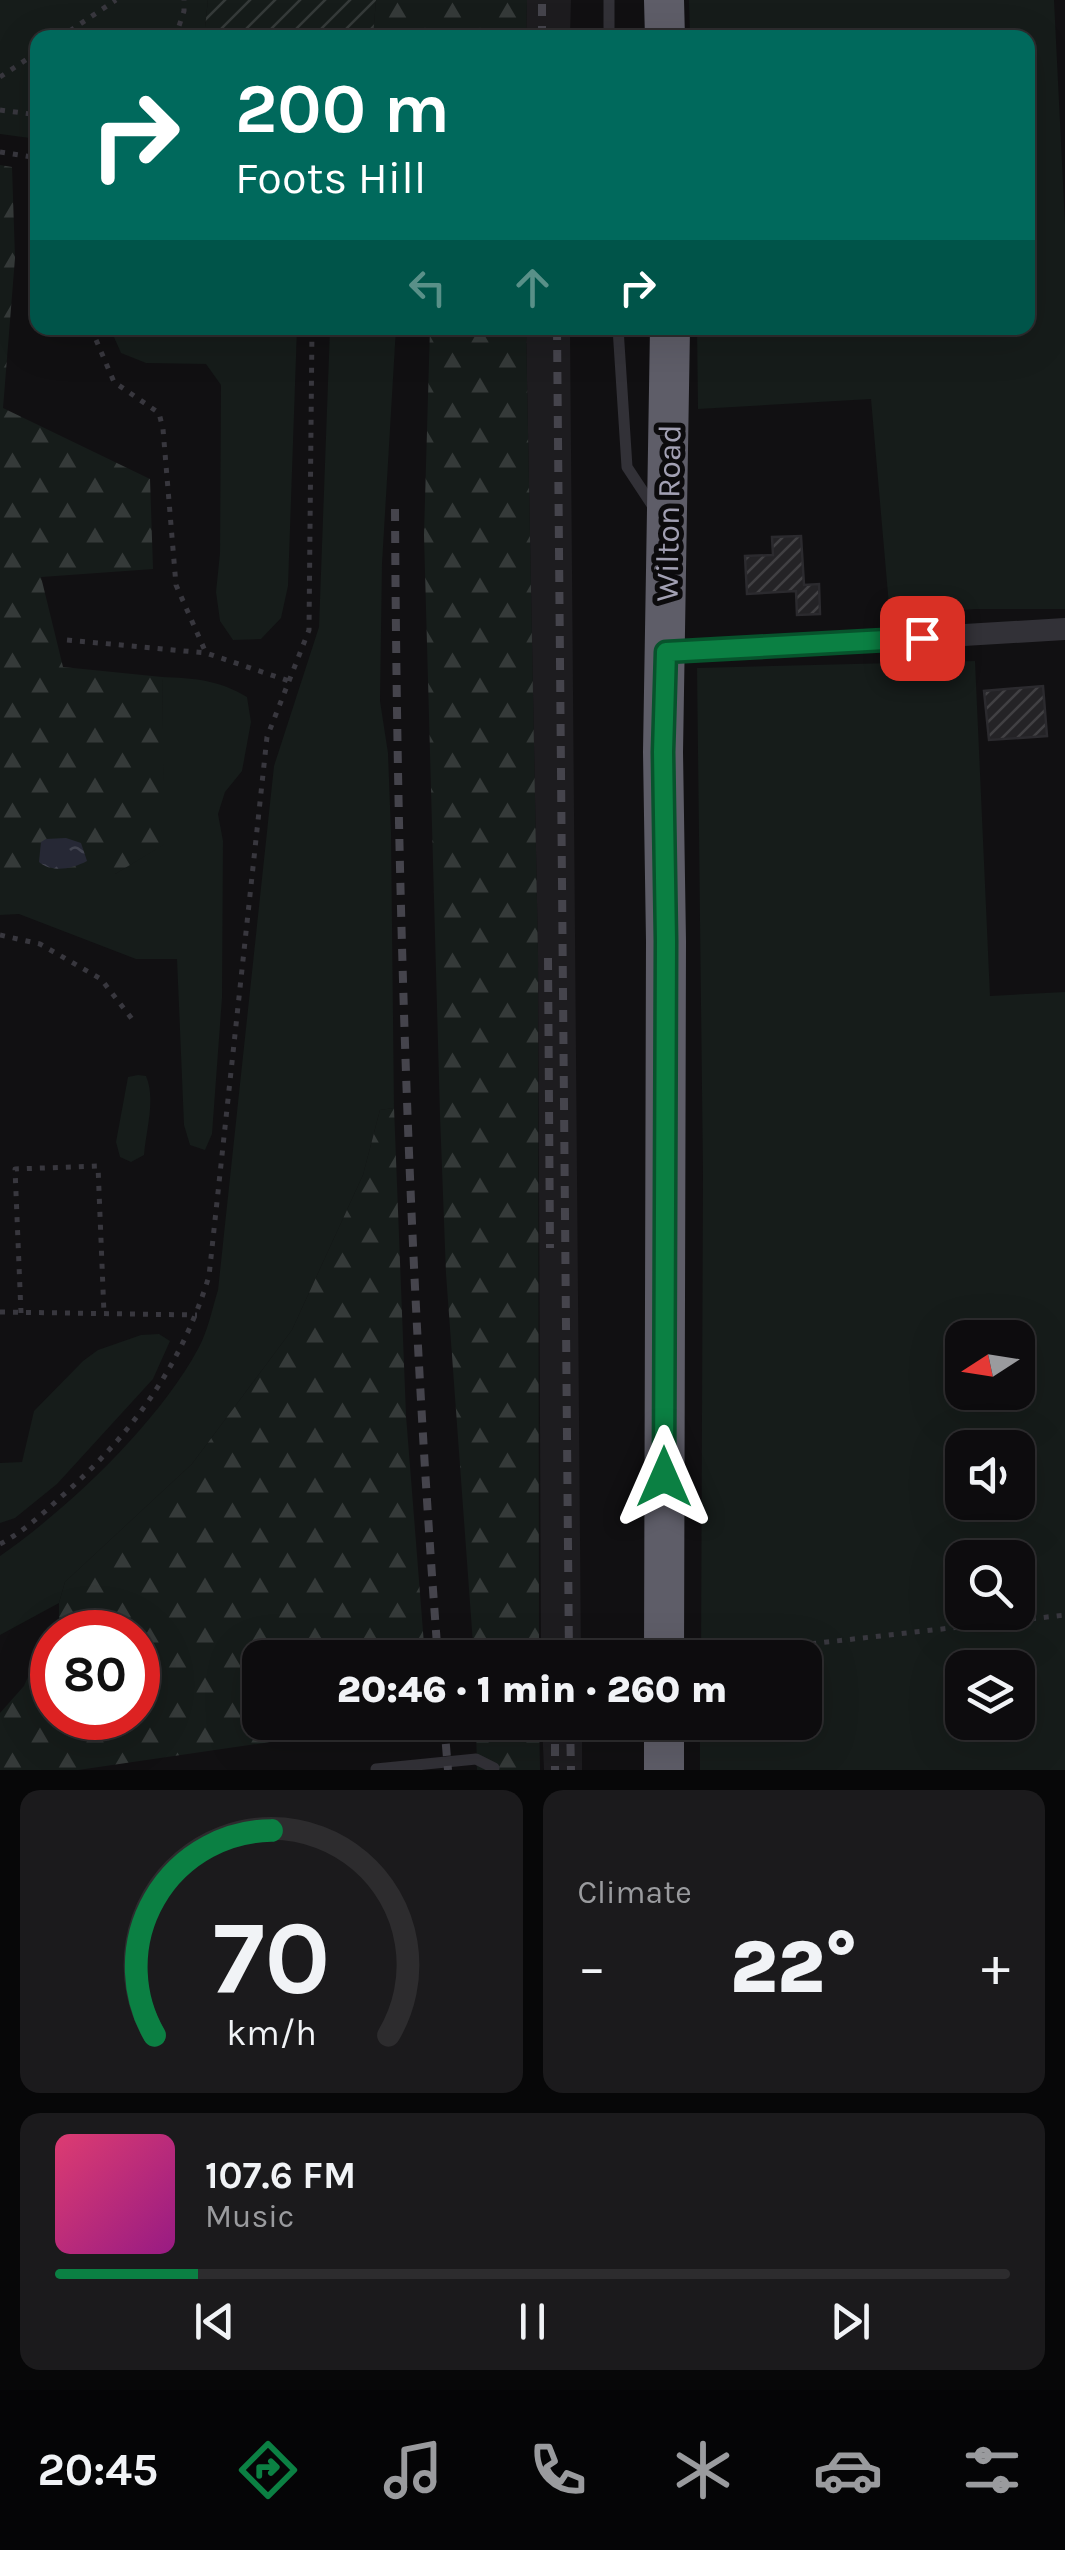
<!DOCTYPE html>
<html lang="en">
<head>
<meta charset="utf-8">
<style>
	body { margin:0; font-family:Karla,sans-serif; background:#1b1a1c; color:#f1f3f6; height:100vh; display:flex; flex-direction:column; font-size:38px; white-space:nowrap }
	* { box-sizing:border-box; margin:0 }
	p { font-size:32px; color:#9a9b9e }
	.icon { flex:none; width:55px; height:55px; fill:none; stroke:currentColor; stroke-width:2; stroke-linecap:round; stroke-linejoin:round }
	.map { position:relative; height:1770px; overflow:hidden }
	.sheet { display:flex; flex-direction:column; gap:20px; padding:20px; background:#070708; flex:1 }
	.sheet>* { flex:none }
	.guide { position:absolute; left:30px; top:30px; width:1005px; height:305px; border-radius:20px; box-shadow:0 10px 40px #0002,0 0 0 2px #2d2c2e; background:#00695c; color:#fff; overflow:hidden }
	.needle { width:65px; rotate:258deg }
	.fabs { position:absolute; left:945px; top:1320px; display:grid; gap:20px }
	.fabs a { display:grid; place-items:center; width:90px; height:90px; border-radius:20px; background:#0d0c0e; box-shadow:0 10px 40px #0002,0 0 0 2px #2d2c2e; font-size:50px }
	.speed { position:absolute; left:30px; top:1610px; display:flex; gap:20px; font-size:50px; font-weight:700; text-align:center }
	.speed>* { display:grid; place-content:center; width:130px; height:130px; border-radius:50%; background:#0d0c0e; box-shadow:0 10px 40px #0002,0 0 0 2px #2d2c2e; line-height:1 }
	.speed .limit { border:15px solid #d22; background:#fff; color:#111 }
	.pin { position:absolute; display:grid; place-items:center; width:85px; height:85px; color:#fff; margin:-42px; border-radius:20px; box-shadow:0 5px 15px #0006 }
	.me { position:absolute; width:110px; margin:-55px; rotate:0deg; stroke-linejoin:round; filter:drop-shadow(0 0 8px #0008) }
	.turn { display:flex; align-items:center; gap:35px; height:210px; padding:0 40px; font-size:45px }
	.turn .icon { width:130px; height:130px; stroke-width:2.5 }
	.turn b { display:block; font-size:70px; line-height:85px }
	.lanes { display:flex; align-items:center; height:95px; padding:0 40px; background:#0003; justify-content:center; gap:50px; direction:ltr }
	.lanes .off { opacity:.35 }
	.big { font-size:75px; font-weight:800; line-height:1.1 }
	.sheet .widget { flex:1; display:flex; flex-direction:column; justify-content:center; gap:15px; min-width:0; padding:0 35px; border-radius:20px; background:#1b1a1c }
	.sheet .dial { align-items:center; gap:0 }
	.dial svg { height:260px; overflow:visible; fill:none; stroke:#2d2c2e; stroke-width:7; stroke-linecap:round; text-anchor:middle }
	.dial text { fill:#f1f3f6; stroke:none }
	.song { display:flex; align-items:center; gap:30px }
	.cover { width:120px; height:120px; border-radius:15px; background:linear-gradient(135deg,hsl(340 70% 55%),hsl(310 70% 35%)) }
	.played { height:10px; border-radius:5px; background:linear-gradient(90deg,#0b8043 15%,#2d2c2e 15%) }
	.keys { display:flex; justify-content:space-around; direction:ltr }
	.heat { display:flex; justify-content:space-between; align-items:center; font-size:55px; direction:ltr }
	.sheet .tiles { flex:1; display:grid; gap:20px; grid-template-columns:1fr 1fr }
	.widget:last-child { grid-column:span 2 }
	.trip { position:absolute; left:242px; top:1640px; width:580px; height:100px; border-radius:20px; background:#0d0c0e; box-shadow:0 10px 40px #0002,0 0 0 2px #2d2c2e; font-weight:800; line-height:100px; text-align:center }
	.dock { display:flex; height:160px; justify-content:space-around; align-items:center; background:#050506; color:#9a9b9e }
	.dock .icon { width:70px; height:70px }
	.dock .selected { color:#0b8043 }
	.dock b { font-size:45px; color:#f1f3f6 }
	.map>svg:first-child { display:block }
	.built { fill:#1d1c1f }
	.grass { fill:#161c1a; fill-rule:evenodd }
	.forest { fill:url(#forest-firs); fill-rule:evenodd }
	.garden { fill:url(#garden-furrows) }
	.water { fill:url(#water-ripples) }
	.building { fill:url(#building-hatch); stroke:#2b2a2e; stroke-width:2.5 }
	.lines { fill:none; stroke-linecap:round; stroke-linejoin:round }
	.path { stroke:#38373e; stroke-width:5; stroke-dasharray:5 8; stroke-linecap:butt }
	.lane { stroke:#323137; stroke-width:11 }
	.street { stroke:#323137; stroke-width:22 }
	.highway { stroke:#5e5d68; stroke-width:40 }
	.rail { stroke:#45444c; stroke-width:8; stroke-dasharray:12 10; stroke-linecap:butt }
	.route-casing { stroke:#07532c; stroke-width:25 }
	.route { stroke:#0b8043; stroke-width:18 }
	.labels { text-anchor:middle; stroke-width:10; stroke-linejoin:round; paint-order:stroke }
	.street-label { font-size:32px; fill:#a2a0b3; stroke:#0c0b0d }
</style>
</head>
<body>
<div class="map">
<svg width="1065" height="1770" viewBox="0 0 1065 1770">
	<defs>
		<pattern id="forest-firs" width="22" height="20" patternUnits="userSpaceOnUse" patternTransform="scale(2.5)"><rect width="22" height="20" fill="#161c1a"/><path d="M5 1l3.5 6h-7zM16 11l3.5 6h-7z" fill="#353a39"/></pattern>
		<pattern id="garden-furrows" width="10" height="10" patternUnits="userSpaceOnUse" patternTransform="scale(2.5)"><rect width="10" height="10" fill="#161c1a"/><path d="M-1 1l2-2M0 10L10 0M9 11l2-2" fill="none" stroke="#353a39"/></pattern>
		<pattern id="water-ripples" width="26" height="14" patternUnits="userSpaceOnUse" patternTransform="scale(2.5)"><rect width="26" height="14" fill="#262835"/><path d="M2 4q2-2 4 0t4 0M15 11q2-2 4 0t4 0" fill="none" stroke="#424450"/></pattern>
		<pattern id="building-hatch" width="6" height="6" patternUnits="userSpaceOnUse" patternTransform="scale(2.5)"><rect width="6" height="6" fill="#242326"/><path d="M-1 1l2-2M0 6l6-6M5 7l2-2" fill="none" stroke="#414043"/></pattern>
	</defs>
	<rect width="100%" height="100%" fill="#111012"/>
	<path class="built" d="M527 0H571L570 37 526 38Z
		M526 328H570L581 1658 541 1657 538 954Z
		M542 1723H582V1770H544Z"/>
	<path class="grass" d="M0 0H208L204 37 38 38 37 139 0 134Z
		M689 0H1054L1065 224V609H975L890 617 871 399 698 409 697 328H1028V38L690 37Z
		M110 328H297L288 586 281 618 261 639 233 640 220 621 216 592 220 553 221 385 206 364 146 363 121 353Z
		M330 328H396L382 564 380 701 388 753 391 832 394 1108 380 1110 363 1175 292 1330 192 1464 65 1582 59 1603 0 1635V1556C69 1508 158 1423 198 1349 208 1331 212 1309 218 1290L274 766 319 627Z
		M975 661 990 996 1065 992V1770H700V1723L805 1722V1658L701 1657 703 1173 697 668ZM962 1338H1018V1392H962ZM962 1448H1018V1502H962ZM962 1558H1018V1612H962ZM962 1668H1018V1722H962Z
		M162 677C194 678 219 680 247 697L251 722 242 771 225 792 218 814 223 841 222 998 212 1134 205 1150 190 1145 184 1125 177 959H136L19 914 0 915V874H115L164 844Z
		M138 1075 146 1076C156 1099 146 1130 144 1155L131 1162 120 1157 116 1142 128 1077Z
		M159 1334 170 1341 153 1379 57 1484 15 1518 0 1523V1463L22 1462 34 1411 83 1361 98 1350 141 1335Z"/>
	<path class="forest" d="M376 0H527L526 37H373Z
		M0 165 12 167 15 258 3 408 150 479 153 569 41 577 63 667 162 677 165 844 115 874H0Z
		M430 328H526L538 954 539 1657H474L446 1273 440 1114 424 535Z
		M394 1108 406 1416 425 1657 260 1658V1722L430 1723 431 1740 298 1738 78 1770H0V1713L24 1686 43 1643 59 1620V1603L65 1582 192 1464 292 1330 363 1175 380 1110ZM138 1632V1718H52V1632Z
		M476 1723H539L540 1770H477Z"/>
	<path class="garden" d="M208 0H376L373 37H204Z"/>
	<path class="water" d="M66 838 81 843 87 861C72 869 52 873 39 862L41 842 46 839Z"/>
	<path class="building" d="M801 536 804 585 819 584 820 614 797 615 796 591 747 594 745 556 773 555 772 537Z
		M1043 686 1047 736 989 740 984 691Z"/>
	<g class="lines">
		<path class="path" d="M59 38 116 0
			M175 38 184 11V0
			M0 77 38 52
			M0 110 38 115
			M0 152 38 158
			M91 328 114 382 159 413 163 429 176 585 206 653 289 681
			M67 640 206 653
			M0 935 40 944 101 979 132 1019
			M0 1312 197 1315
			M21 1313 15 1169 98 1166 104 1314
			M0 1544C23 1532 41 1515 61 1497 132 1434 181 1367 209 1276L267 737 309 630 312 328
			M695 1657 1065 1615"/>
		<path class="lane" d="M609 38V0
			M618 328 627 467 654 508
			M376 1769 476 1759 494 1768"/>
		<path class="street" d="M666 653 1065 629"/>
		<path class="highway" d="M664 0 665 38
			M664 1658 666 941 663 752 670 328
			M664 1722V1770"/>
		<path class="rail" d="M542 38V0
			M557 328 569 1658
			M395 509C397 892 409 1275 438 1658
			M548 958 550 1248
			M444 1722 448 1770
			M555 1722V1770
			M570 1722 571 1770"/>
	</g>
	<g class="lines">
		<g class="route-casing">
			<path id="route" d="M664 1477 666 941 663 752 666 652 922 638"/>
		</g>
		<use href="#route" class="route"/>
	</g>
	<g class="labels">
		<g class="street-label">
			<text transform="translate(668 513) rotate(-89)" y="11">Wilton Road</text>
		</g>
	</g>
</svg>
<div class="fabs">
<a><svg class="needle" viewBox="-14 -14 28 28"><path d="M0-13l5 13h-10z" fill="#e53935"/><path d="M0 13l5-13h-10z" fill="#9a9b9e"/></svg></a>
<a><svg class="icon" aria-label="sound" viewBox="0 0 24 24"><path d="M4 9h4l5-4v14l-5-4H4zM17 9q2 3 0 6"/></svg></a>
<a><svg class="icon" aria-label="search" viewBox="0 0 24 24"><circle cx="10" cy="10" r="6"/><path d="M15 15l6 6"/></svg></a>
<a><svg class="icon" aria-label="layers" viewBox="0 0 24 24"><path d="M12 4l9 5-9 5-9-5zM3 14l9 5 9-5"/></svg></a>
</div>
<div class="speed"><div class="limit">80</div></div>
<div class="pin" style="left:922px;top:638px;background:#d93025"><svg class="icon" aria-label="arrive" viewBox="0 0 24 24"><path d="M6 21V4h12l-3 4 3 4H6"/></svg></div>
<svg class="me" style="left:664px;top:1477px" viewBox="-20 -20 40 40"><path d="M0-17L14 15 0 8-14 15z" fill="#0b8043" stroke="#fff" stroke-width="4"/></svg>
<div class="trip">20:46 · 1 min · 260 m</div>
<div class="guide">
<div class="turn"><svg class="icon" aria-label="right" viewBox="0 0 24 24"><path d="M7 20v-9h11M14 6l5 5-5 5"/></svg><div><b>200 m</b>Foots Hill</div></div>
<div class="lanes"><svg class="icon off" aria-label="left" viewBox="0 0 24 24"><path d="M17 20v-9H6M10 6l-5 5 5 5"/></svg><svg class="icon off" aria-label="ahead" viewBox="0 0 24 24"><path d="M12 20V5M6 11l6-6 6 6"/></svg><svg class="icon" aria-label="right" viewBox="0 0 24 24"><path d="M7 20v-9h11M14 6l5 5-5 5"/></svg></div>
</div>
</div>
<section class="sheet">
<div class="tiles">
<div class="widget dial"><svg viewBox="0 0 100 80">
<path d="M14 69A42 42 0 1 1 86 69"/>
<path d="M14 69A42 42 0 0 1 50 6" stroke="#0b8043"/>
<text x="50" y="56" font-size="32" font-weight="700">70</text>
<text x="50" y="72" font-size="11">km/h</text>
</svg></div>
<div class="widget"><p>Climate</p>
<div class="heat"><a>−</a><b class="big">22°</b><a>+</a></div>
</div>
<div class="widget">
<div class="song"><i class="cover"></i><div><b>107.6 FM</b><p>Music</p></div></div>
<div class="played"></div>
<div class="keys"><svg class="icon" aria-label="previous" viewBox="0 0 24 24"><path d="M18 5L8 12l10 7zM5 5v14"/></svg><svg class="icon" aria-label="pause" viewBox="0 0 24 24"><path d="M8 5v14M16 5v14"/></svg><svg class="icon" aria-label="next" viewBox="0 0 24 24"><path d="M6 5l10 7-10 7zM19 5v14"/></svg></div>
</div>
</div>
</section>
<nav class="dock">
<b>20:45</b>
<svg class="icon selected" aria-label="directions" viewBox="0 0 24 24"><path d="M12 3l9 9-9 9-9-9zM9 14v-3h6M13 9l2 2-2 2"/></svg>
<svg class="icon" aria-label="music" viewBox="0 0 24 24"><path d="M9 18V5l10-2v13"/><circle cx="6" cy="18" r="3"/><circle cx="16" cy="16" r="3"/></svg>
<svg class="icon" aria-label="phone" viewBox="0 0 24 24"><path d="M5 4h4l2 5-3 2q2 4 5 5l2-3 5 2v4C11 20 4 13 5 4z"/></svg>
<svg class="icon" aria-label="climate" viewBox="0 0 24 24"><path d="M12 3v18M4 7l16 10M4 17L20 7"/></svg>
<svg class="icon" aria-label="car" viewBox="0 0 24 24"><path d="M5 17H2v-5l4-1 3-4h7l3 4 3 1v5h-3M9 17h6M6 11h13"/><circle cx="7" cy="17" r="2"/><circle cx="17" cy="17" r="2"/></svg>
<svg class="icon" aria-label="filters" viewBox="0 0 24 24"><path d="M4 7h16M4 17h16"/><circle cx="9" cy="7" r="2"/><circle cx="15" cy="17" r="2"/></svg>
</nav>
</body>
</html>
